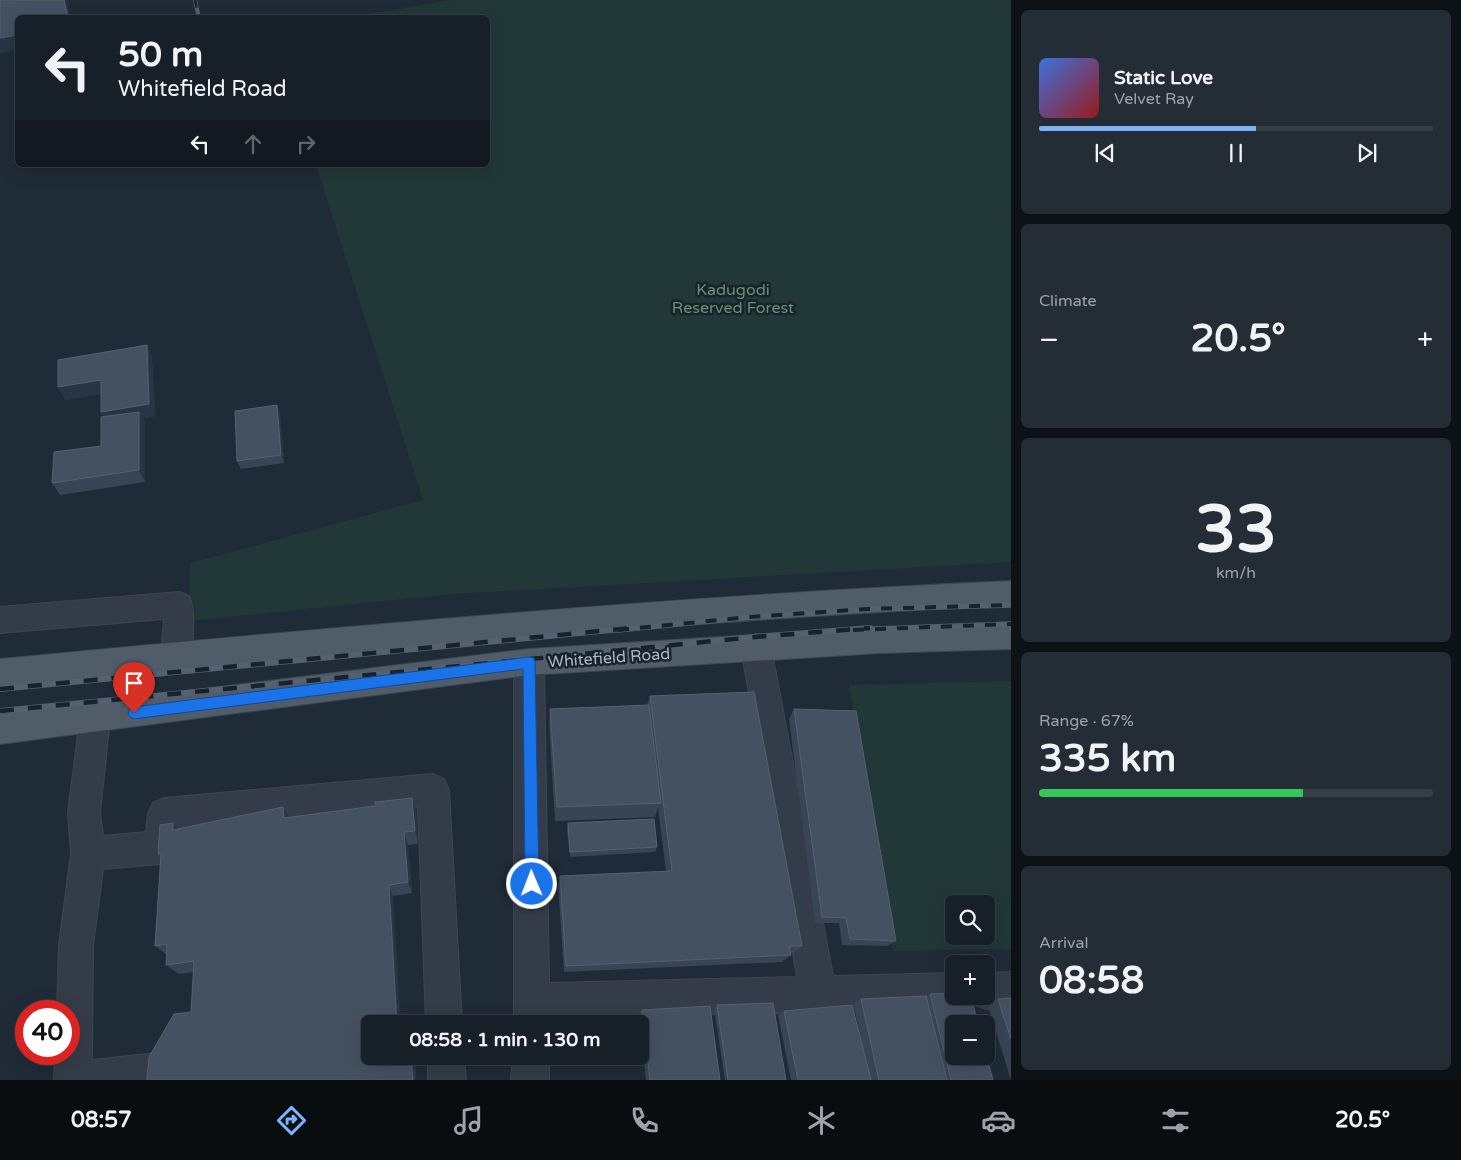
<!DOCTYPE html>
<html lang="en">
<head>
<meta charset="utf-8">
<style>
	body { margin:0; font-family:"Varela Round",sans-serif; background:#242d35; color:#f1f3f6; height:100vh; display:flex; flex-direction:column; font-size:19px; white-space:nowrap }
	* { box-sizing:border-box; margin:0 }
	p { font-size:16px; color:#9ea3a8 }
	.icon { flex:none; width:28px; height:28px; fill:none; stroke:currentColor; stroke-width:2; stroke-linecap:round; stroke-linejoin:round }
	.map { position:relative; flex:1; overflow:hidden }
	.sheet { display:flex; flex-direction:column; gap:10px; padding:10px; background:#0d1217; width:450px }
	.sheet>* { flex:none }
	.top-card { position:absolute; left:15px; top:15px; width:475px; height:152px; border-radius:8px; box-shadow:0 5px 20px #0002,0 0 0 1px #363e46; background:#172029; color:#f1f3f6; overflow:hidden }
	.buttons { position:absolute; left:945px; top:895px; display:grid; gap:10px }
	.buttons a { display:grid; place-items:center; width:50px; height:50px; border-radius:8px; background:#172029; box-shadow:0 5px 20px #0002,0 0 0 1px #363e46; font-size:25px }
	.speed { position:absolute; left:15px; top:1000px; display:flex; gap:10px; font-size:25px; font-weight:700; text-align:center }
	.speed>* { display:grid; place-content:center; width:65px; height:65px; border-radius:50%; background:#172029; box-shadow:0 5px 20px #0002,0 0 0 1px #363e46; line-height:1 }
	.speed .limit { border:8px solid #d22; background:#fff; color:#111 }
	.pin { position:absolute; display:grid; place-items:center; width:42px; height:42px; color:#fff; margin:-51px -21px; border-radius:50% 50% 50% 0; rotate:-45deg; box-shadow:0 0 5px #0007 }
	.pin .icon { rotate:45deg }
	.me { position:absolute; width:55px; margin:-28px; rotate:359deg; stroke-linejoin:round; filter:drop-shadow(0 0 4px #0008) }
	.turn { display:flex; align-items:center; gap:18px; height:105px; padding:0 20px; font-size:22px }
	.turn .icon { width:65px; height:65px; stroke-width:2.5 }
	.turn b { display:block; font-size:35px; line-height:42px }
	.lanes { display:flex; align-items:center; height:48px; padding:0 20px; background:#0003; justify-content:center; gap:25px; direction:ltr }
	.lanes .off { opacity:.35 }
	.big { font-size:38px; font-weight:800; line-height:1.1 }
	.sheet .widget { flex:1; display:flex; flex-direction:column; justify-content:center; gap:8px; min-width:0; padding:0 18px; border-radius:8px; background:#242d35 }
	.sheet .dial { align-items:center; gap:0 }
	.dial b { font-size:65px; line-height:1 }
	.song { display:flex; align-items:center; gap:15px }
	.cover { width:60px; height:60px; border-radius:8px; background:linear-gradient(135deg,hsl(220 70% 55%),hsl(0 70% 35%)) }
	.played { height:5px; border-radius:2px; background:linear-gradient(90deg,#7db3fa 55%,#363e46 55%) }
	.keys { display:flex; justify-content:space-around; direction:ltr }
	.heat { display:flex; justify-content:space-between; align-items:center; font-size:28px; direction:ltr }
	.charge { height:8px; border-radius:4px; background:linear-gradient(90deg,#34c759 67%,#363e46 0) }
	.trip { position:absolute; left:361px; top:1015px; width:288px; height:50px; border-radius:8px; background:#172029; box-shadow:0 5px 20px #0002,0 0 0 1px #363e46; font-weight:800; line-height:50px; text-align:center }
	.dock { display:flex; height:80px; justify-content:space-around; align-items:center; background:#090d10; color:#9ea3a8 }
	.dock .icon { width:35px; height:35px }
	.dock .selected { color:#7db3fa }
	.dock b { font-size:22px; color:#f1f3f6 }
	main { display:flex; flex:1; min-height:0 }
	.map>svg:first-child { display:block }
	.green { fill:#213738; fill-rule:evenodd }
	.lines { fill:none; stroke-linecap:round; stroke-linejoin:round }
	.minor-casing { stroke:#3c4651; stroke-width:2 }
	.major-casing { stroke:#3c4651; stroke-width:2 }
	.minor { fill:#333c48; fill-rule:evenodd }
	.major { fill:#505c68; fill-rule:evenodd }
	.rail-far2-casing { stroke:#54616f; stroke-width:4 }
	.rail-far1-casing { stroke:#54616f; stroke-width:5.5 }
	.rail-casing { stroke:#54616f; stroke-width:6 }
	.rail-far2 { stroke:#18222c; stroke-width:2.5; stroke-dasharray:8; stroke-linecap:butt }
	.rail-far1 { stroke:#18222c; stroke-width:4; stroke-dasharray:11; stroke-linecap:butt }
	.rail { stroke:#18222c; stroke-width:4.5; stroke-dasharray:14; stroke-linecap:butt }
	.wall { fill:#374554 }
	.shaded-wall { fill:#283544 }
	.building { fill:#445161; stroke:#546170 }
	.route { fill:#1a73e8; stroke:#114b97 }
	.labels { text-anchor:middle; stroke-width:5; stroke-linejoin:round; paint-order:stroke }
	.park-label { font-size:16px; fill:#64956d; stroke:#18222c }
	.street-label { font-size:16px; fill:#adb7c5; stroke:#18222c }
</style>
</head>
<body>
<main>
<div class="map">
<svg width="1011" height="1080" viewBox="0 0 1011 1080">
	<rect width="100%" height="100%" fill="#1f2b37"/>
	<path class="green" d="M451 0H1011V562L454 594 190 621V563L423 500 316 165H488V18L351 17Z
		M1011 681V949L893 951 849 685ZM954 904H986V936H954Z"/>
	<g class="lines">
		<g class="minor-casing">
			<path id="minor" d="M179 592 189 596C196 611 194 650 186 665L176 669 166 665 161 656 164 619 0 633V607Z
				M756 634 766 638 771 647 833 976 954 973V996H970L967 1004 954 1009 550 1018V1024H514V662L519 652 529 649 539 652 544 662 549 983 797 977 741 647 746 638Z
				M95 704 106 708 110 718 100 813 103 836 146 832 148 814 153 803 164 798 433 774 444 779 449 790 462 1024H426L418 807 179 829 178 847 173 859 161 864 103 869 93 945 92 1060 156 1053 169 1059 175 1072 174 1080H54L55 1054H69V1011H57L59 945 71 854 68 813 80 718 84 708Z
				M1011 972V1008L986 1009 973 1004 970 996H986V973Z
				M428 1056H464L466 1080H428Z
				M513 1056H549V1080H511Z"/>
		</g>
		<g class="major-casing">
			<path id="major" d="M1011 581V605C673 621 337 653 0 687V659C337 627 673 596 1011 581Z
				M1011 623V649L880 653 529 675 0 744V714L529 649 880 627Z"/>
		</g>
		<use href="#minor" class="minor"/>
		<use href="#major" class="major"/>
		<g class="rail-far2-casing">
			<path id="rail-far2" d="M195 0 199 18"/>
		</g>
		<g class="rail-far1-casing">
			<path id="rail-far1" d="M618 630 749 617 867 609 1011 605
				M853 630 1011 624"/>
		</g>
		<g class="rail-casing">
			<path id="rail" d="M0 689 631 628
				M0 711 755 637 870 628"/>
		</g>
		<use href="#rail-far2" class="rail-far2"/>
		<use href="#rail-far1" class="rail-far1"/>
		<use href="#rail" class="rail"/>
	</g>
	<path class="wall" d="M147 345 152 358 155 416 143 418 145 424V482L60 495 52 483 101 446 104 417 101 412V394L65 400 58 387Z
		M280 414 284 463 241 469 237 461Z
		M650 696 802 946 794 953H790L791 955 782 962 564 972 558 885 560 876 666 871 658 808 655 817 555 821 549 725 550 709 647 705Z
		M794 709 896 941 887 946 842 945 839 923H815L789 719Z
		M416 811 418 844 408 845 412 893 393 896 370 1024 415 1056 416 1080H147L191 1012 193 972 179 974 166 965V954L155 946 161 857 158 854 173 823 178 829 289 817Z
		M568 823 657 847 655 852 570 857 567 829Z
		M930 994 993 1080H791L778 1015 784 1011 862 1043 853 1003 861 999 924 996Z
		M1011 998V1080L987 1003 998 999Z
		M717 1005 786 1080H725L714 1008Z
		M642 1010 720 1080H646L639 1014Z"/>
	<path class="shaded-wall" d="M64 0H67L70 18H68Z
		M18 35V50L0 53V38Z
		M147 345 152 358 155 416 143 418 145 424V482L139 470 108 424 101 412Z
		M101 380 107 393 65 400 58 387Z
		M277 405 280 414 284 463 281 455Z
		M412 798 416 811 418 844 415 831Z
		M283 807 291 821 284 818Z
		M173 823 185 837 173 830Z
		M404 832 408 845 412 893 408 882Z
		M389 885 393 896 401 1024H397Z
		M411 1056H415L416 1080H413Z"/>
	<path class="building" d="M0 0H64L68 18H18V35L0 38Z
		M147 345 149 404 101 412V380L58 387V360Z
		M277 405 281 455 237 461 235 411Z
		M139 412V470L52 483 54 452 101 446V417Z
		M754 692 802 946H789L791 955 566 966 560 876 672 871 650 696Z
		M649 705 661 803 557 807 550 709Z
		M794 709 856 711 896 941 850 939 846 918 822 917Z
		M412 798 415 831 404 832 408 882 389 885 397 1024H370V1056H411L413 1080H147L149 1057 174 1014 191 1012 194 961 166 965 167 944 155 946 161 854H158L160 825 173 823V830L283 807 284 818 375 806V802Z
		M654 819 657 847 570 852 568 823Z
		M954 993V996H971L978 1024H954V1056H986V1054L993 1080H951L930 994Z
		M926 996 947 1080H879L861 999Z
		M1011 998V1039L998 999Z
		M773 1003 786 1080H728L717 1005Z
		M852 1005 871 1080H798L784 1011Z
		M710 1006 720 1080H650L642 1010Z"/>
	<path class="route" d="M529 657 534 658 535 662 539 884 537 889 532 891 527 889 525 884 523 669 134 719 130 717 128 713 130 709 134 707Z"/>
	<g class="labels">
		<g class="park-label">
			<text x="733" y="295">Kadugodi<tspan x="733" dy="18">Reserved Forest</tspan></text>
		</g>
		<g class="street-label">
			<text transform="translate(609 657) rotate(-4)" y="6">Whitefield Road</text>
		</g>
	</g>
</svg>
<div class="buttons">
<a><svg class="icon" aria-label="search" viewBox="0 0 24 24"><circle cx="10" cy="10" r="6"/><path d="M15 15l6 6"/></svg></a>
<a>+</a>
<a>−</a>
</div>
<div class="speed"><div class="limit">40</div></div>
<div class="pin" style="left:134px;top:713px;background:#d93025"><svg class="icon" aria-label="arrive" viewBox="0 0 24 24"><path d="M6 21V4h12l-3 4 3 4H6"/></svg></div>
<svg class="me" style="left:532px;top:884px" viewBox="-20 -20 40 40"><circle r="17" fill="#1a73e8" stroke="#fff" stroke-width="3"/><path d="M0-11L8 9 0 5-8 9z" fill="#fff"/></svg>
<div class="trip">08:58 · 1 min · 130 m</div>
<div class="top-card">
<div class="turn"><svg class="icon" aria-label="left" viewBox="0 0 24 24"><path d="M17 20v-9H6M10 6l-5 5 5 5"/></svg><div><b>50 m</b>Whitefield Road</div></div>
<div class="lanes"><svg class="icon" aria-label="left" viewBox="0 0 24 24"><path d="M17 20v-9H6M10 6l-5 5 5 5"/></svg><svg class="icon off" aria-label="ahead" viewBox="0 0 24 24"><path d="M12 20V5M6 11l6-6 6 6"/></svg><svg class="icon off" aria-label="right" viewBox="0 0 24 24"><path d="M7 20v-9h11M14 6l5 5-5 5"/></svg></div>
</div>
</div>
<section class="sheet">
<div class="widget">
<div class="song"><i class="cover"></i><div><b>Static Love</b><p>Velvet Ray</p></div></div>
<div class="played"></div>
<div class="keys"><svg class="icon" aria-label="previous" viewBox="0 0 24 24"><path d="M18 5L8 12l10 7zM5 5v14"/></svg><svg class="icon" aria-label="pause" viewBox="0 0 24 24"><path d="M8 5v14M16 5v14"/></svg><svg class="icon" aria-label="next" viewBox="0 0 24 24"><path d="M6 5l10 7-10 7zM19 5v14"/></svg></div>
</div>
<div class="widget"><p>Climate</p>
<div class="heat"><a>−</a><b class="big">20.5°</b><a>+</a></div>
</div>
<div class="widget dial"><b>33</b><p>km/h</p></div>
<div class="widget"><p>Range · 67%</p><b class="big">335 km</b><div class="charge"></div></div>
<div class="widget"><p>Arrival</p><b class="big">08:58</b></div>
</section>
</main>
<nav class="dock">
<b>08:57</b>
<svg class="icon selected" aria-label="directions" viewBox="0 0 24 24"><path d="M12 3l9 9-9 9-9-9zM9 14v-3h6M13 9l2 2-2 2"/></svg>
<svg class="icon" aria-label="music" viewBox="0 0 24 24"><path d="M9 18V5l10-2v13"/><circle cx="6" cy="18" r="3"/><circle cx="16" cy="16" r="3"/></svg>
<svg class="icon" aria-label="phone" viewBox="0 0 24 24"><path d="M5 4h4l2 5-3 2q2 4 5 5l2-3 5 2v4C11 20 4 13 5 4z"/></svg>
<svg class="icon" aria-label="climate" viewBox="0 0 24 24"><path d="M12 3v18M4 7l16 10M4 17L20 7"/></svg>
<svg class="icon" aria-label="car" viewBox="0 0 24 24"><path d="M5 17H2v-5l4-1 3-4h7l3 4 3 1v5h-3M9 17h6M6 11h13"/><circle cx="7" cy="17" r="2"/><circle cx="17" cy="17" r="2"/></svg>
<svg class="icon" aria-label="filters" viewBox="0 0 24 24"><path d="M4 7h16M4 17h16"/><circle cx="9" cy="7" r="2"/><circle cx="15" cy="17" r="2"/></svg>
<b>20.5°</b>
</nav>
</body>
</html>
